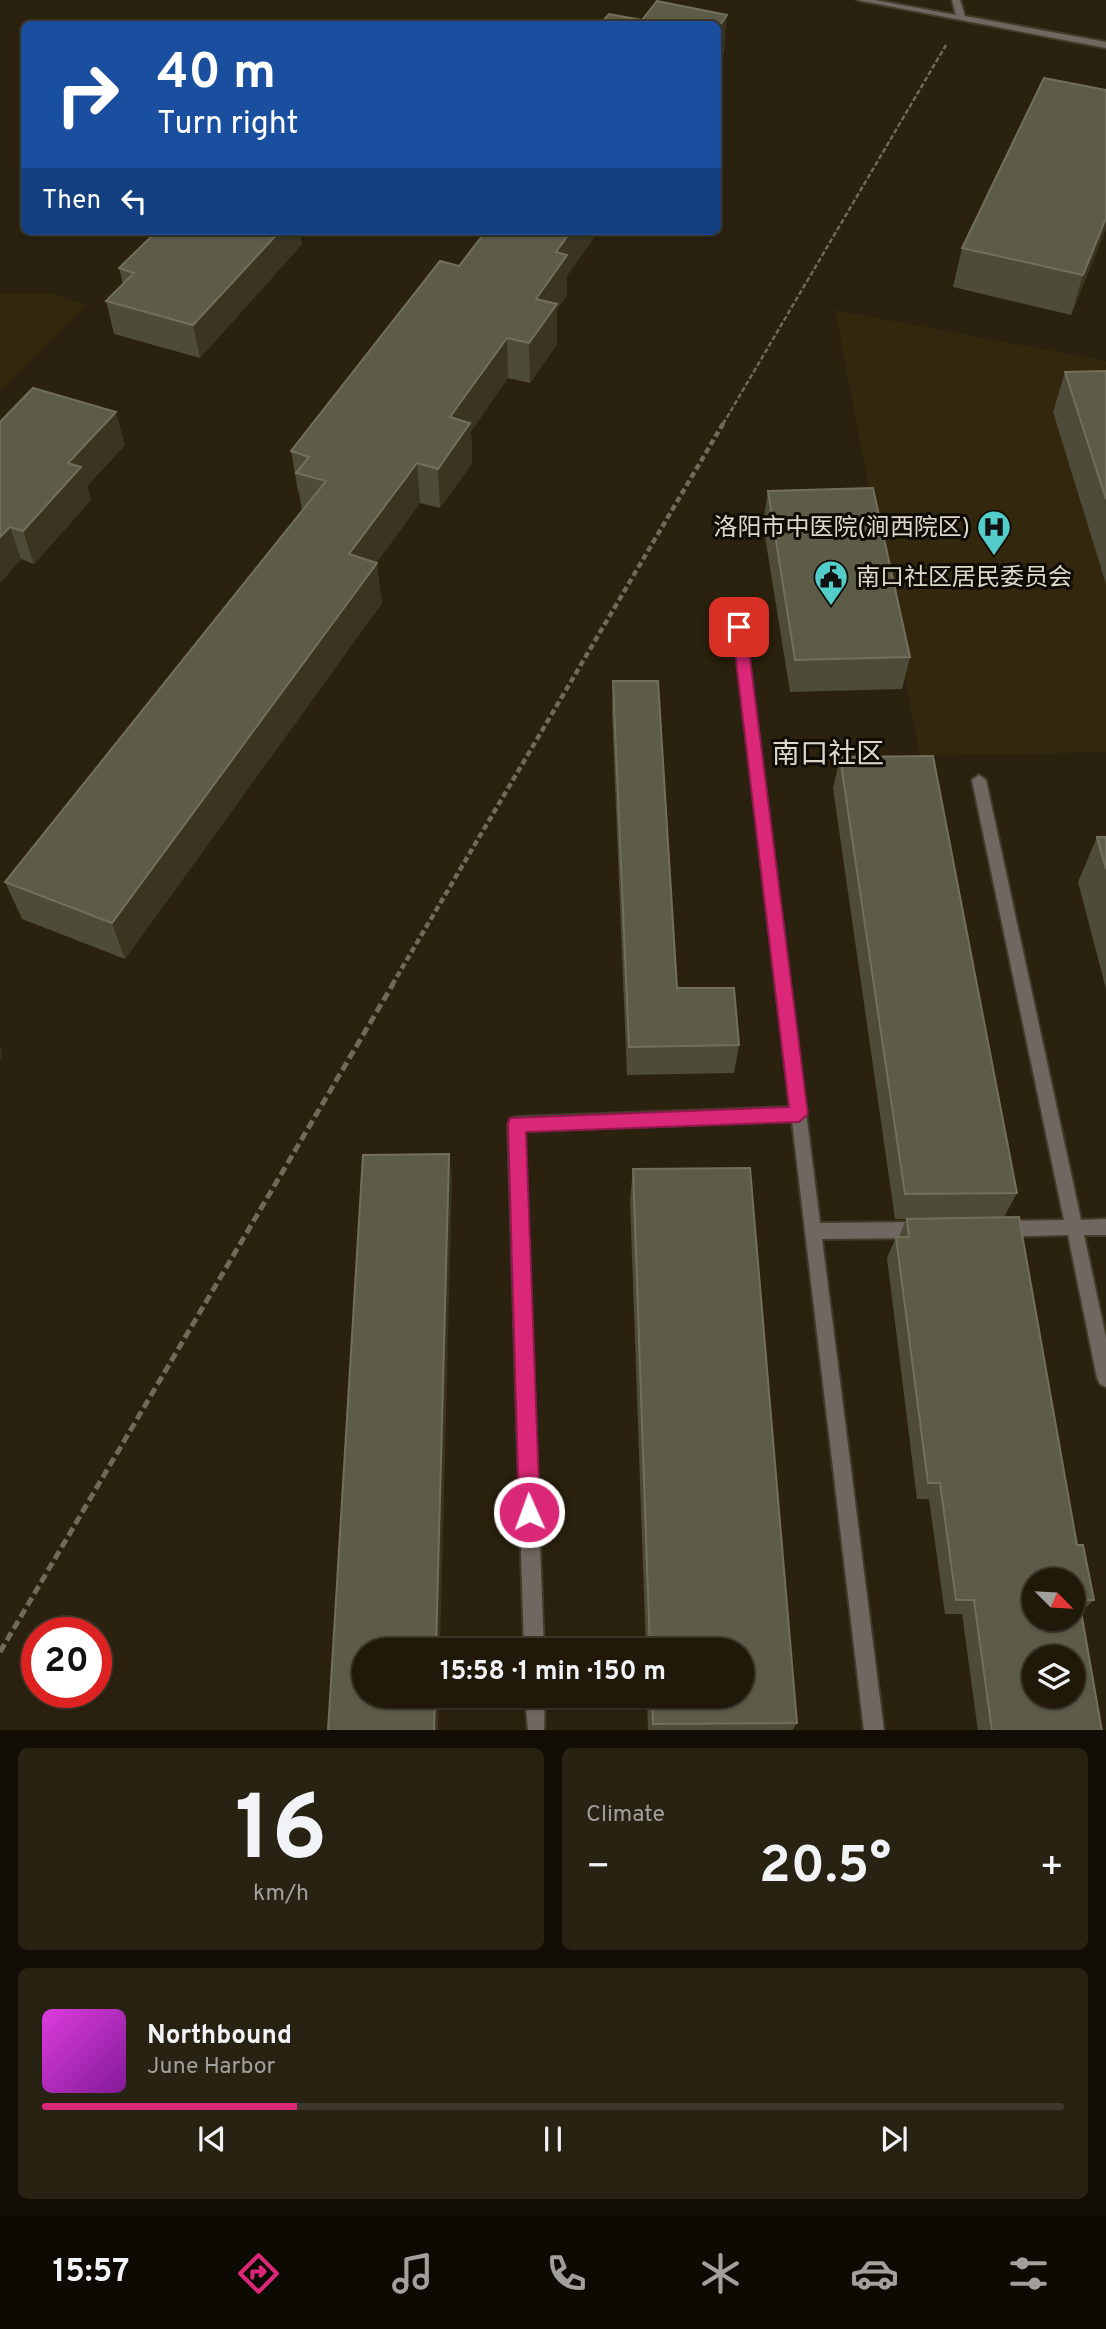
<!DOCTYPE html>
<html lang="en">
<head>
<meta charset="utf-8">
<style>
	body { margin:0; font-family:Overpass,"Noto Sans SC",sans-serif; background:#282213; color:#f1f3f6; height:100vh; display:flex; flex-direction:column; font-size:26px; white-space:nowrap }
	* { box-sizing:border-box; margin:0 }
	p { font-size:23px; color:#a2a09c }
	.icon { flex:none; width:38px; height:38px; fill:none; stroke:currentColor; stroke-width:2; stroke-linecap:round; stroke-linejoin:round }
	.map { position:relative; height:1730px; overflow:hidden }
	.side { display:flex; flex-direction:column; gap:18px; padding:18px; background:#120e06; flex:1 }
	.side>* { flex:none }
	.top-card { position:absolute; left:21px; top:21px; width:700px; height:214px; border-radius:10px; box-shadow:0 2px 5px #0004,0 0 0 2px #3d382b; background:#1a4fa0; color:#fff; overflow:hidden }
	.needle { width:46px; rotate:114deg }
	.buttons { position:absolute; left:1022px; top:1568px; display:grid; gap:14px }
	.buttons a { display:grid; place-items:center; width:63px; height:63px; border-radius:50%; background:#20190a; box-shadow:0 2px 5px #0004,0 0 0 2px #3d382b; font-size:35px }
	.speed { position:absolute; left:21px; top:1617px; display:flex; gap:14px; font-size:35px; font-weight:700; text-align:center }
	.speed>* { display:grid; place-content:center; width:91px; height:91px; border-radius:50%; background:#20190a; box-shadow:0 2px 5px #0004,0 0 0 2px #3d382b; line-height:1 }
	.speed .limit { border:10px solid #d22; background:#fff; color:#111 }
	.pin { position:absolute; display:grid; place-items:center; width:60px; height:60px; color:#fff; margin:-30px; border-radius:14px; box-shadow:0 4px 10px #0006 }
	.me { position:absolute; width:77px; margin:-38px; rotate:358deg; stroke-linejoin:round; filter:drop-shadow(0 0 5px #0008) }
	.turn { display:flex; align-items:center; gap:24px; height:147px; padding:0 21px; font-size:32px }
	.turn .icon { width:91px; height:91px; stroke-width:2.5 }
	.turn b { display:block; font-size:49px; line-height:60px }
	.then { display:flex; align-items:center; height:66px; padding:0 21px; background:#0003; gap:14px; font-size:26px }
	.big { font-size:52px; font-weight:700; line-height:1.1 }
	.side .widget { flex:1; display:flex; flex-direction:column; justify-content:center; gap:10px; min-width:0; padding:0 24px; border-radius:10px; background:#282213 }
	.side .dial { align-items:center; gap:0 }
	.dial b { font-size:91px; line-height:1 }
	.song { display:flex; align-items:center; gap:21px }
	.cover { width:84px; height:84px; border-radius:10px; background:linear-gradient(135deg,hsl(300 70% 55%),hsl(290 70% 35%)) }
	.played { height:7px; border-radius:4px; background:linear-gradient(90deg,#db2777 25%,#3d382b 25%) }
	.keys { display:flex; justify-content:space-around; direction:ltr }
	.heat { display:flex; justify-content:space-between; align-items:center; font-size:38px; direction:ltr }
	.side .tiles { flex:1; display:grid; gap:18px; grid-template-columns:1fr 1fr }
	.widget:last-child { grid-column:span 2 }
	.trip { position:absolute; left:352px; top:1638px; width:402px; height:70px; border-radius:35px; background:#20190a; box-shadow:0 2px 5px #0004,0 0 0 2px #3d382b; font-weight:700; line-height:70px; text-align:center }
	.tab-bar { display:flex; height:112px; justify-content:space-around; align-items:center; background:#0d0a04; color:#a2a09c }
	.tab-bar .icon { width:49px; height:49px }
	.tab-bar .on { color:#db2777 }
	.tab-bar b { font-size:32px; color:#f1f3f6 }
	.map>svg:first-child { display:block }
	.built { fill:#33280d }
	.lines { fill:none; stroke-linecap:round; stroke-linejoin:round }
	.lane-casing { stroke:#433b29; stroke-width:4 }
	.street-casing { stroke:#433b29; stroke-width:4 }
	.path-far2 { stroke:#716959; stroke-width:2.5; stroke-dasharray:5 2.5; stroke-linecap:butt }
	.path-far1 { stroke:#716959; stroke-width:4.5; stroke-dasharray:6 3.5; stroke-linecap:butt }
	.path { stroke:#716959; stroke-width:5; stroke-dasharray:9 4.5; stroke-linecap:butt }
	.lane { fill:#706860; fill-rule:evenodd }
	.street { fill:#706860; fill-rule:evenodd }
	.wall { fill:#4e4c38 }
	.shaded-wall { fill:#393521 }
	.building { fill:#5d5c48; stroke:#726f5d; stroke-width:2; fill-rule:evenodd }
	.route { fill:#db2777; stroke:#8e194d; stroke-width:2 }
	.labels { text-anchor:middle; stroke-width:6; stroke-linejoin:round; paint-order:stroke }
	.poi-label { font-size:24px; fill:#ded8cc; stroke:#0f0b05; text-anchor:end }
	.quarter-label { font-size:28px; fill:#ded8cc; stroke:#0f0b05 }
</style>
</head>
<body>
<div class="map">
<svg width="1106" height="1731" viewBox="0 0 1106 1731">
	<rect width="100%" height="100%" fill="#2a210e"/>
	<path class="built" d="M0 293H51L87 305 0 392Z
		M835 310 1106 361V752L920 756Z"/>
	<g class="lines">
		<g class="lane-casing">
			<path id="lane" d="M739 623 745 627 820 1223 919 1222 925 1225 927 1230 925 1235 919 1238 822 1239 884 1731H864L792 1121 524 1131 544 1650H524L508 1124 510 1119 516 1117 790 1107 733 627Z
				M979 775 986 780 1081 1220 1106 1219V1235H1084L1106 1338V1387L1100 1384 1097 1378 1068 1235 1002 1237 996 1234 994 1229 996 1224 1002 1221 1064 1220 972 780Z
				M525 1696H545L544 1731H528Z"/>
		</g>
		<g class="street-casing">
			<path id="street" d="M857 0H875L956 15 952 0H960L965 16 1106 42V48Z"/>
		</g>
		<path class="path-far2" d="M723 424 946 45"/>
		<path class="path-far1" d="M392 985 724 422"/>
		<path class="path" d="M0 1652 393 984"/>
		<use href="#lane" class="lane"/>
		<use href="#street" class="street"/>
	</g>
	<path class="wall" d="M1106 90V228L1071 315 953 287 962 248Z
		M302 244 200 358 114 334 106 301 123 284 119 268Z
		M567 276V295L557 309V344L530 383 508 378 471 431 472 463 440 508 420 503 376 563 382 603 125 959 22 919 5 882 302 511 299 492 298 491 291 451Z
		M1106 371V584L1053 412 1065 372Z
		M0 422 125 445 87 486 91 500 34 564 21 559 0 583Z
		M768 491 910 657 902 689 790 692 763 524Z
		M613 681 677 988 739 1045 734 1073 627 1075 612 713Z
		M840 757 1017 1193 1004 1217 1077 1545 1094 1600 1081 1612 1102 1731H978L962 1614H945L929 1499H917L887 1258 896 1237H899L906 1219H895L833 788Z
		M1097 837H1106V989L1078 882Z
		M633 1169 797 1723 792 1731H648L647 1696H742V1650H646L630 1200Z"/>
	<path class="shaded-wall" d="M727 15 724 53 718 62V28Z
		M1106 218V228L1071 315 1083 275Z
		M280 231H300L302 244 200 358 193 325Z
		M571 231H599L567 276V295L557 309V344L530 383 529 343 536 299 556 252Z
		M507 338 508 378 471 431 472 463 440 508 438 469 450 417Z
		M116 412 125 445 87 486 91 500 34 564 23 531 68 463Z
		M417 463 420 503 354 594 349 554Z
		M10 527 21 559 0 583V537Z
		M377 563 382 603 125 959 112 923Z
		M0 1047 2 1052 0 1062Z
		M449 1154 452 1180 440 1650H436Z
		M435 1696H439L438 1731H434Z"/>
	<path class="building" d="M657 1 727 15 718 28V24H600L609 14 642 20Z
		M1044 78 1106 90V218L1083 275 962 248Z
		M157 231H280L193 325 106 301 134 273 119 268Z
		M486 231H571L556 252 567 255 536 299 557 304 529 343 507 338 450 417 470 423 438 469 417 463 349 554 377 563 112 923 5 882 326 481 296 473 309 457 291 451 440 261 459 266Z
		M1106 371V499L1065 372Z
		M33 388 116 412 68 463 81 467 23 531 10 527 0 537V422Z
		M873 488 910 657 795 660 768 491Z
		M613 681H658L677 988H734L739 1045 629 1047Z
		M933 756 1017 1193 905 1194 840 757Z
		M1097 837H1106V869Z
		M449 1154 436 1650H364V1696H435L434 1731H328L363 1155Z
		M750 1168 797 1723 653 1724 652 1696H742V1650H650L633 1169Z
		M1019 1217 1077 1545H1083L1094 1600H1079L1102 1731H992L974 1600H956L940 1483H928L896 1237H909L907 1219ZM1034 1580H1073V1619H1034ZM1034 1657H1073V1696H1034Z"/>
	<path class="route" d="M739 622 746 627 808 1114 799 1122 526 1132 540 1512 537 1519 529 1522 522 1519 519 1512 508 1124 510 1118 789 1107 732 627Z"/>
	<defs>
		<g id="hospital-pin" transform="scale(1.75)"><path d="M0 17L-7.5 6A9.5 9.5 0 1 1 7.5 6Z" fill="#53cdc9" stroke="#0f0b05"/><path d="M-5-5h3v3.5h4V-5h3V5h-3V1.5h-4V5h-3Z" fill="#111"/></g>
		<g id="civic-pin" transform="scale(1.75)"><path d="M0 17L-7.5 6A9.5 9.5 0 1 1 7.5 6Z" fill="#53cdc9" stroke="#0f0b05"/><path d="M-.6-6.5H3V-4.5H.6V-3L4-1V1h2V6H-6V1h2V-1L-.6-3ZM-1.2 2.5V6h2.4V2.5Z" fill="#111"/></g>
	</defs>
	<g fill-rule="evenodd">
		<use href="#hospital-pin" x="994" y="527"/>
		<use href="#civic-pin" x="831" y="577"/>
	</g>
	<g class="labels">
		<g class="poi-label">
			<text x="970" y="535">洛阳市中医院(涧西院区)</text>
			<text x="856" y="585" text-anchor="start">南口社区居民委员会</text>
		</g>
		<g class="quarter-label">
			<text x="828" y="763">南口社区</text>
		</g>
	</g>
</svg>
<div class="buttons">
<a><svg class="needle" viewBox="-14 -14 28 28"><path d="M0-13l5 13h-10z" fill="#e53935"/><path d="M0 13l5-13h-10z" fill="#a2a09c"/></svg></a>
<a><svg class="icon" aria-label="layers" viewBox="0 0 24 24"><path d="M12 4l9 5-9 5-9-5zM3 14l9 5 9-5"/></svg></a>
</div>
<div class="speed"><div class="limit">20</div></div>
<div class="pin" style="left:739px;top:627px;background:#d93025"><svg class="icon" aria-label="arrive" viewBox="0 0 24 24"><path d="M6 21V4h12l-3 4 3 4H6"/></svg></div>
<svg class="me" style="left:529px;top:1512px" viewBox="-20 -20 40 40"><circle r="17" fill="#db2777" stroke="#fff" stroke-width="3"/><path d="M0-11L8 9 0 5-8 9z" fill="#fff"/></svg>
<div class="trip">15:58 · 1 min · 150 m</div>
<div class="top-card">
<div class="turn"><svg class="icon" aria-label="right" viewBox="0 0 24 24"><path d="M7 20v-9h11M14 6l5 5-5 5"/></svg><div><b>40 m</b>Turn right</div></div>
<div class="then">Then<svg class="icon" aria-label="left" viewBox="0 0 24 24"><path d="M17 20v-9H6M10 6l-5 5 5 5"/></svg></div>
</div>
</div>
<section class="side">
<div class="tiles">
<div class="widget dial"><b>16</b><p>km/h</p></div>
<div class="widget"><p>Climate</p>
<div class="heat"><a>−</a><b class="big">20.5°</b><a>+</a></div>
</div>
<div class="widget">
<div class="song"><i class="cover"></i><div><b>Northbound</b><p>June Harbor</p></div></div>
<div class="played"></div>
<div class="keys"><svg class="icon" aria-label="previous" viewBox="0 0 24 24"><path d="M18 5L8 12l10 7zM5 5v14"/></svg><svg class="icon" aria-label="pause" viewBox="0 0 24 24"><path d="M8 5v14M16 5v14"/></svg><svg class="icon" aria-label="next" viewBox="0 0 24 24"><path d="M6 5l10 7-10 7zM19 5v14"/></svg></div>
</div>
</div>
</section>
<nav class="tab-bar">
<b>15:57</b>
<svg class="icon on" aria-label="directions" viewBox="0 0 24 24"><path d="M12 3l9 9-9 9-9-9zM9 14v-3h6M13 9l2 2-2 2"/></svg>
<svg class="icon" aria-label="music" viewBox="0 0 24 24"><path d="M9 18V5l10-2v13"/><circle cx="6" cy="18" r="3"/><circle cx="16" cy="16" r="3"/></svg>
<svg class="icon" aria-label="phone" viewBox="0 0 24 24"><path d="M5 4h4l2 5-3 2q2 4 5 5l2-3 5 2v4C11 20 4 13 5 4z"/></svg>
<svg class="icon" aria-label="climate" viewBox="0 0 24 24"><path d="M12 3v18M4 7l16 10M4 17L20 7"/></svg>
<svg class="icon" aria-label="car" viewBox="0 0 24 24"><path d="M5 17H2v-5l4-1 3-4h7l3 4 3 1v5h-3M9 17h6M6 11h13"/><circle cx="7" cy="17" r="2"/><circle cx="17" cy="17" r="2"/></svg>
<svg class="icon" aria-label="filters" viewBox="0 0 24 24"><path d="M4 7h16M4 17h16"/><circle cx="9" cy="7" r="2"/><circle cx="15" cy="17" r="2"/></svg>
</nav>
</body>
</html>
